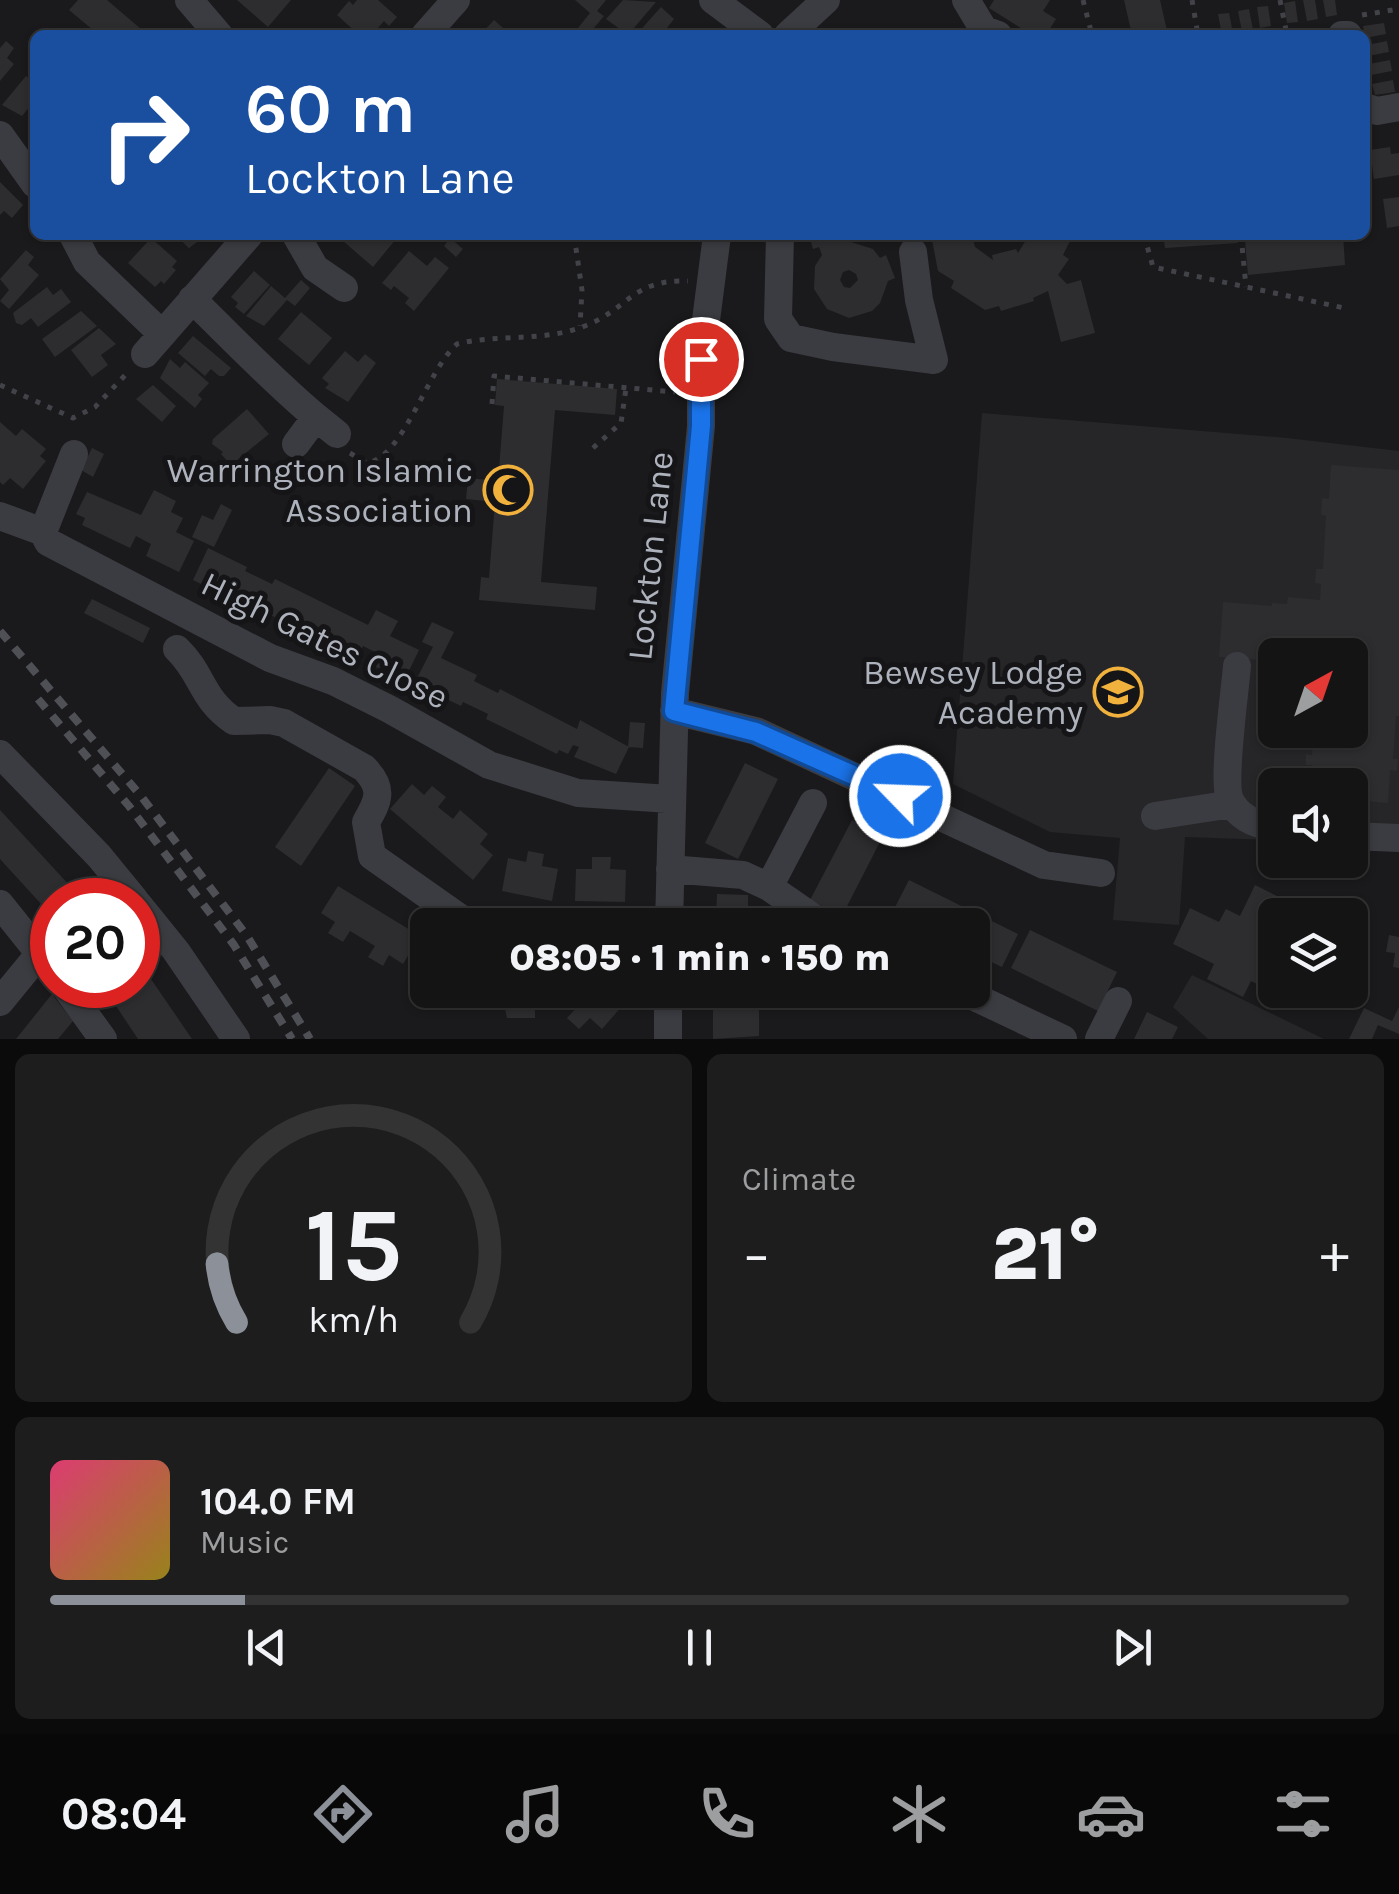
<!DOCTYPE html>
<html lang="en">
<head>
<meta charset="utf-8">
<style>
	body { margin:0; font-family:Karla,sans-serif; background:#1d1d1e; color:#f1f3f6; height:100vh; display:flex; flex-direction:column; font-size:38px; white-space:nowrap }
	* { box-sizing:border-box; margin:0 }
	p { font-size:32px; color:#9d9ea0 }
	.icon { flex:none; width:55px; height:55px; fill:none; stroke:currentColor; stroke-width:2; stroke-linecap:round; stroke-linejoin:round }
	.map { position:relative; height:1039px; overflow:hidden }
	.details { display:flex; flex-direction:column; gap:15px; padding:15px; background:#0b0b0c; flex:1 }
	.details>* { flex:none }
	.top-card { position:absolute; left:30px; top:30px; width:1340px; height:210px; border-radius:15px; box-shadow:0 2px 8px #0004,0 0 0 2px #333334; background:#1a4fa0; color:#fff; overflow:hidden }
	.needle { width:65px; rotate:40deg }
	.buttons { position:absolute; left:1258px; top:638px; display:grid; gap:20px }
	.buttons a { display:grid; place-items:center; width:110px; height:110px; border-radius:15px; background:#141415; box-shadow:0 2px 8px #0004,0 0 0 2px #333334; font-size:50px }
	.speed { position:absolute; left:30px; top:878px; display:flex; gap:20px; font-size:50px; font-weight:700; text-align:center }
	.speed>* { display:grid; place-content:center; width:130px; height:130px; border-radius:50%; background:#141415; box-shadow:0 2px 8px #0004,0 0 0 2px #333334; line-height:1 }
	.speed .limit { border:15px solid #d22; background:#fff; color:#111 }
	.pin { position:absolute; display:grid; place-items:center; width:85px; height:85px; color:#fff; margin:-42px; border:5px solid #fff; border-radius:50%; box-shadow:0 2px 10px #0007 }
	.me { position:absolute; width:110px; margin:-55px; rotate:294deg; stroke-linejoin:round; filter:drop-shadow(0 0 8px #0008) }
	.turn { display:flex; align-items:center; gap:35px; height:210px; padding:0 50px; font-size:45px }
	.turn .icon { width:130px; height:130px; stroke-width:2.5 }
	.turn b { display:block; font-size:70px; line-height:85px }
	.big { font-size:75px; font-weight:800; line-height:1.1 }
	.details .card { flex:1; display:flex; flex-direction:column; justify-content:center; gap:15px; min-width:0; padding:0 35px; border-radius:15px; background:#1d1d1e }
	.details .dial { align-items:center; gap:0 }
	.dial svg { height:260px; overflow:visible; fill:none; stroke:#333334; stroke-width:7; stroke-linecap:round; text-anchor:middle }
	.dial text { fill:#f1f3f6; stroke:none }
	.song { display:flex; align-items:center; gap:30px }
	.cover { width:120px; height:120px; border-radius:15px; background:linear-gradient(135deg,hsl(340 70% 55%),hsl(50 70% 35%)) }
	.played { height:10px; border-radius:5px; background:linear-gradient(90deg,#8c9099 15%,#333334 15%) }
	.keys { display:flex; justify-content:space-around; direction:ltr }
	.heat { display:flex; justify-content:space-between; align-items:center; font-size:55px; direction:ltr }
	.details .tiles { flex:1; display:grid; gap:15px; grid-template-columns:1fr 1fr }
	.card:last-child { grid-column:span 2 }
	.trip { position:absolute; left:410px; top:908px; width:580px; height:100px; border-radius:15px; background:#141415; box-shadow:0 2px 8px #0004,0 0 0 2px #333334; font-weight:800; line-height:100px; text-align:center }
	.tabs { display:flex; height:160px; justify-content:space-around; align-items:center; background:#080808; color:#9d9ea0 }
	.tabs .icon { width:70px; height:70px }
	.tabs .active { color:#8c9099 }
	.tabs b { font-size:45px; color:#f1f3f6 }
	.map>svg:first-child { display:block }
	.built { fill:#262629; fill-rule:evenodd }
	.building { fill:#2d2d30; fill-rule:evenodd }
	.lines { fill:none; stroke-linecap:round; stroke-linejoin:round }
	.path { stroke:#414348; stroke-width:5; stroke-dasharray:5 8; stroke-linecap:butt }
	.minor { stroke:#3b3c41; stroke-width:28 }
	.rail { stroke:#4e5056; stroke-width:8; stroke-dasharray:12 10; stroke-linecap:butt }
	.route-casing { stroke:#114b97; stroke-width:25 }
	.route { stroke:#1a73e8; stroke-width:18 }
	.labels { text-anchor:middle; stroke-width:10; stroke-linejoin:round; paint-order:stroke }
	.poi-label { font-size:35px; fill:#adb2bc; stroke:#151517; text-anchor:end }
	.street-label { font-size:35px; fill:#adb2bc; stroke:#151517 }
</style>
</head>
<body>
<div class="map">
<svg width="1399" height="1039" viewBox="0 0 1399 1039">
	<rect width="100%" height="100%" fill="#1a1a1c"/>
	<path class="built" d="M982 413 1287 438 1399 451V826L1350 822V785H1275V840L1185 837 1179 925 1113 920 1120 838 1050 832 953 784ZM1275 655H1350V730H1275Z
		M1192 975 1324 1039H1208L1173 1007Z"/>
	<path class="building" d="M78 0H107L148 35H99L69 10Z
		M237 0H291L268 27Z
		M357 0H378L397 17 389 26 384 21 372 35 368 32 359 35 337 15 349 1 353 5Z
		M575 0H606L597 11 604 16 588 35 578 28 590 13Z
		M623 0 656 2 628 35 606 19Z
		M994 0H1050L1043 11 1056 19 1046 35H1032L989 8Z
		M1124 0H1160L1168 35H1132Z
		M1303 0H1315L1318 19 1307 21Z
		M1323 0H1335L1337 15 1326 17Z
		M1295 1 1298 22 1287 23 1284 3Z
		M1268 6 1271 26 1260 28 1257 7Z
		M661 7 674 19 667 28 671 35H636Z
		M1249 9 1253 30 1242 32 1238 11Z
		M1229 13 1233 33 1222 35 1218 14Z
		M494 20 511 35H480Z
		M1384 23 1386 34 1365 38 1363 26Z
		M6 41 14 48 7 58 14 64 0 81V48Z
		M1387 41 1389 52 1368 56 1367 45Z
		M1390 60 1392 71 1371 75 1369 64Z
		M26 76 35 83V100L22 116 2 105Z
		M1393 80 1395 92 1375 95 1372 84Z
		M1390 147 1391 154 1399 153V175L1374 179 1370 150Z
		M0 182 23 205 12 218 4 211 0 215Z
		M1399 197V226L1387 228 1383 199Z
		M175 235H206L189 248Z
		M348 235H392L396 239 373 267 343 241Z
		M809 235H851V242L873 249 880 258 886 255 895 278 888 281 880 303 872 311 849 318 827 309 814 289 815 266 822 255 819 247 813 249ZM849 270 856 274 858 280 850 288 844 287 840 280 843 272Z
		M916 235H972L975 247 993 260 992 255 1016 249 1018 253 1029 235H1073L1063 255 1069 259 1058 275 1067 284 1081 280 1095 333 1061 342 1048 291 1033 298 1034 301 1001 311 999 306 985 310 951 288 954 281 938 271 932 240Z
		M1163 235H1237L1238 243 1165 248Z
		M1293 235H1343L1345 265 1248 275 1245 240Z
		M151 238 177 261 172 267 176 270 164 284 161 281 155 287 128 263Z
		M450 238 463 249 456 257 444 246Z
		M26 250 34 257 28 265 39 275 9 309 0 301 9 290 0 279Z
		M409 251 427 266 435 257 449 268 414 311 405 303 409 298 394 286 391 290 382 283Z
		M254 271 270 285 244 314 235 307 238 303 231 297Z
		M301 280 310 288 295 306 287 300 264 326 246 316 271 286 285 298Z
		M47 287 53 295 61 289 71 302 38 327 31 318 22 325 16 323 13 313Z
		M81 311 97 326 55 357 42 339Z
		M301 312 332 338 309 365 278 339Z
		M99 328 116 344 101 355 108 365 92 377 71 350Z
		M193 336 231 368 224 376H219L211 369 205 376 178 353Z
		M345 351 358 362 365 354 376 363 348 402 325 388 329 384 322 378Z
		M170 359 180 368 185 362 209 383 198 395 202 399 195 408 160 378Z
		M497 379 617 389 615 415 555 410 541 582 597 587 595 610 479 600 481 577 489 578 495 502 466 499 468 478 498 481 504 406 495 405Z
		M153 385 176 406 162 422 136 399Z
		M247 409 269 434 231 465 221 454 223 452 212 444 213 439Z
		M0 422 16 436 22 429 46 449 40 456 46 461 23 489 10 478 3 485 0 482Z
		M92 448 104 454 93 477 81 470Z
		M1331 465 1399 470V716H1396L1393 759H1398L1397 771 1390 770 1388 803 1350 800V785H1311L1312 765H1306V754L1312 755 1314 730H1350V655H1275V661L1219 657 1223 602 1272 606V603L1287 604 1288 597 1320 600 1321 584 1315 583 1316 569H1323L1326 516 1321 515 1322 498 1329 499Z
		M154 490 176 501 171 512 183 518 176 532 194 541 179 572 146 556 151 544 136 536 130 548 82 525 85 518 76 514 87 492 141 515Z
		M221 504 232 510 214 547 192 537 202 515 213 520Z
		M208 548 247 567 245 571 272 584 275 579 368 625 376 610 398 621 390 636 419 650 404 681 372 665 377 653 363 646 357 658 324 641 328 632 312 624 307 633 260 610 263 605 236 592 232 599 193 580Z
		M92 599 150 628 143 643 84 613Z
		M432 622 454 632 441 658 477 675 474 681 498 693 500 689 577 729 580 720 629 747 616 774 574 757 579 747 573 745 568 754 559 750 557 754 486 719 488 714 463 702 461 706 424 688 425 685 416 680 433 647 422 642Z
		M630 722 645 723 643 748 628 747Z
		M745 763 778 779 738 859 705 843Z
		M329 768 355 786 301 866 275 847Z
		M412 784 424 795 432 786 446 797 438 807 453 819 460 810 488 834 480 844 493 855 473 880 390 809Z
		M0 810 83 900H52V916L0 859Z
		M852 820 883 836 842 916 810 900Z
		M528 851 544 854 542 866 558 869 552 901 502 891 508 858 526 862Z
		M592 857H611L610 869 626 870 625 902 575 901 576 869H592Z
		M909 880 1018 934 1002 967 972 953V925H916L892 913Z
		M1255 885 1289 902 1283 915H1275V990H1297L1292 1001 1251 981 1243 997 1207 979 1214 964 1173 944 1190 908 1219 922 1226 909 1240 916Z
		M338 886 420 936 403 964 389 955 383 966 368 957 375 946 350 931 343 942 328 933 335 922 321 913Z
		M717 894 748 895V918L716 917Z
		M1030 930 1117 972 1098 1011 1011 968Z
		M1389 935 1399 937V968L1393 967 1395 953 1386 952Z
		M138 960 192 1039H138L102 985H138Z
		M432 990H454L449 1001 430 994Z
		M500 990H550V1004L535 1003V1018H507L504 1004H500Z
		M570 990H608L623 1005 602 1029 590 1018 579 1029 567 1018 577 1007 565 995Z
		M713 990H745V1000L759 1001V1036L713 1039Z
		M52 994 73 1021 58 1039H16Z
		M1399 1007V1034L1378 1025 1372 1039H1349L1364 1008 1392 1021Z
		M1147 1012 1178 1027 1172 1039H1134Z"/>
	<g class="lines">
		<path class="path" d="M1083 0 1092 35
			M1192 0 1198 35
			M1280 0 1287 35
			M1362 15 1399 9
			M574 235 582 290 580 326
			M1144 235 1153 267 1349 309
			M1241 235 1246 287
			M0 385 73 418 95 407 129 371
			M492 404 494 376 675 392
			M593 448 621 423 626 388
			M350 453 367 463C404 457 427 370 457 344 495 334 542 342 582 327 629 310 631 279 688 281"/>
		<path class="minor" d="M189 0 219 35
			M713 0 760 35
			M966 0 984 30 998 35
			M425 35 456 0
			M788 35 826 0
			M1342 35H1348
			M1365 107 1377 111 1399 107
			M0 135 35 184
			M73 235 87 262 162 334
			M296 235 315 268 344 288
			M780 235 778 319 791 338 833 347 934 360 919 300 913 252
			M192 299C233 339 272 380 316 417
			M145 354 249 235
			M296 444 316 417 337 434
			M74 454 43 532 48 542 270 658 333 681 389 709 489 765 578 793 670 799
			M0 516 43 532
			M177 649C203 674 201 699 234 721L270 720 284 723 364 768C384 788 379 800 366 822L372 856 470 925
			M1237 666C1235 691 1222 782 1230 800 1239 818 1256 825 1275 827
			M674 711 756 731 1044 865 1101 873
			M0 754 99 856 135 900
			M1155 816 1232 804
			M1350 836 1399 838
			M670 869 743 875 769 887 824 925
			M769 887 813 803
			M0 904 52 969
			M138 904 176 951 236 1039
			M669 925 675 693 701 426V359L717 235
			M64 985 103 1039
			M960 990 1063 1039
			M0 1002 40 953
			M668 1039V990
			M1099 1039 1118 1001"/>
		<path class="rail" d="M0 631 141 796 247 936 310 1039
			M38 699 129 806 234 945 292 1039"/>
	</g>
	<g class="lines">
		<g class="route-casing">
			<path id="route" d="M701 359V426L674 711 756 732 900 796"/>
		</g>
		<use href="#route" class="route"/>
	</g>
	<defs>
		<g id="mosque-ring" transform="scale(2.5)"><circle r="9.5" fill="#151517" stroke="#f1b13d" stroke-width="1.5"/><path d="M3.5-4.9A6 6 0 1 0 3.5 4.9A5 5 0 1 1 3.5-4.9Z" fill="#f1b13d"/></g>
		<g id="school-ring" transform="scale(2.5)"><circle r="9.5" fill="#151517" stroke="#f1b13d" stroke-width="1.5"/><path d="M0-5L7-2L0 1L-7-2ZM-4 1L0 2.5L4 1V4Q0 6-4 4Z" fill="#f1b13d"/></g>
	</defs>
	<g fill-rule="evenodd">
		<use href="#mosque-ring" x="508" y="490"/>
		<use href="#school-ring" x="1118" y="692"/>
	</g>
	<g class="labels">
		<g class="poi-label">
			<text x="473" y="482">Warrington Islamic<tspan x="473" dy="40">Association</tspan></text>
			<text x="1083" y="684">Bewsey Lodge<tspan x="1083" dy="40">Academy</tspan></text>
		</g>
		<g class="street-label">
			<text transform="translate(650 556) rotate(-84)" y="12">Lockton Lane</text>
			<text transform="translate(325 640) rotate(26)" y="12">High Gates Close</text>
		</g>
	</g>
</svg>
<div class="buttons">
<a><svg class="needle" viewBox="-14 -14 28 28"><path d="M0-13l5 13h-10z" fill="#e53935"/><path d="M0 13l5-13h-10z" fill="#9d9ea0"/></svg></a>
<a><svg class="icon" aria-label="sound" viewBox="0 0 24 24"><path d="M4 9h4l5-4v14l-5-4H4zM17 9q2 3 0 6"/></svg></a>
<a><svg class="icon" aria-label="layers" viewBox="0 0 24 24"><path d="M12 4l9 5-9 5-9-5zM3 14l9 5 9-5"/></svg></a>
</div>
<div class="speed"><div class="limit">20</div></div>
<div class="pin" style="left:701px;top:359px;background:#d93025"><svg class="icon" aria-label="arrive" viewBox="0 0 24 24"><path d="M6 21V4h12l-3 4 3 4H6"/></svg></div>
<svg class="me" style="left:900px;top:796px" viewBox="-20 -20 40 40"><circle r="17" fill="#1a73e8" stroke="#fff" stroke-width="3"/><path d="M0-11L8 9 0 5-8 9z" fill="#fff"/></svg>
<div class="trip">08:05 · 1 min · 150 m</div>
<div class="top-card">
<div class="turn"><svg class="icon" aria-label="right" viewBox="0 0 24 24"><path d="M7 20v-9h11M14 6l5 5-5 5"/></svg><div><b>60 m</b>Lockton Lane</div></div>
</div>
</div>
<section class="details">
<div class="tiles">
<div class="card dial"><svg viewBox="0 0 100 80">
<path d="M14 69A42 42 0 1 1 86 69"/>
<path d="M14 69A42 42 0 0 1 8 51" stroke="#8c9099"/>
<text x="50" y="56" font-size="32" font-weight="700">15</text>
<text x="50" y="72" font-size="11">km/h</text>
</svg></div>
<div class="card"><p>Climate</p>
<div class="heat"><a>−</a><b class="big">21°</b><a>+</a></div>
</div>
<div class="card">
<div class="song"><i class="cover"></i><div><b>104.0 FM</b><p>Music</p></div></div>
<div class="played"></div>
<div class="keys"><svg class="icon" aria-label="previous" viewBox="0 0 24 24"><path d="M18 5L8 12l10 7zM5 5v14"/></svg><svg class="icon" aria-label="pause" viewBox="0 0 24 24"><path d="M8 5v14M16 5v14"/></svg><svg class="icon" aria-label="next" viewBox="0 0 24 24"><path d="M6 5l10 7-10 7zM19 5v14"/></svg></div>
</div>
</div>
</section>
<nav class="tabs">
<b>08:04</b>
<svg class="icon active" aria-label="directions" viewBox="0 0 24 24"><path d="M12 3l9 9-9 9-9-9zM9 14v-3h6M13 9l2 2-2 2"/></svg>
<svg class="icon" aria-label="music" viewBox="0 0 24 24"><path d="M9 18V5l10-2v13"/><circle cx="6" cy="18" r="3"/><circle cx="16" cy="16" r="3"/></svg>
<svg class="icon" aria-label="phone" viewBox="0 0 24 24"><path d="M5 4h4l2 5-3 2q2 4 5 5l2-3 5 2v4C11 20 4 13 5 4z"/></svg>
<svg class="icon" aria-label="climate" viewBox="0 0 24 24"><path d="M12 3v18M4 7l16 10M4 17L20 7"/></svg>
<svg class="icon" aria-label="car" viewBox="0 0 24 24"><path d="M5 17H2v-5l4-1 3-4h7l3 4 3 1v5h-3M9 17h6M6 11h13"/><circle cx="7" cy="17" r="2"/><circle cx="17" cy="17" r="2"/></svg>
<svg class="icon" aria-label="filters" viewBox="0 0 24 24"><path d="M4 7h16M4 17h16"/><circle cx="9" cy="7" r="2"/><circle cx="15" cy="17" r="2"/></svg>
</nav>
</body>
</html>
